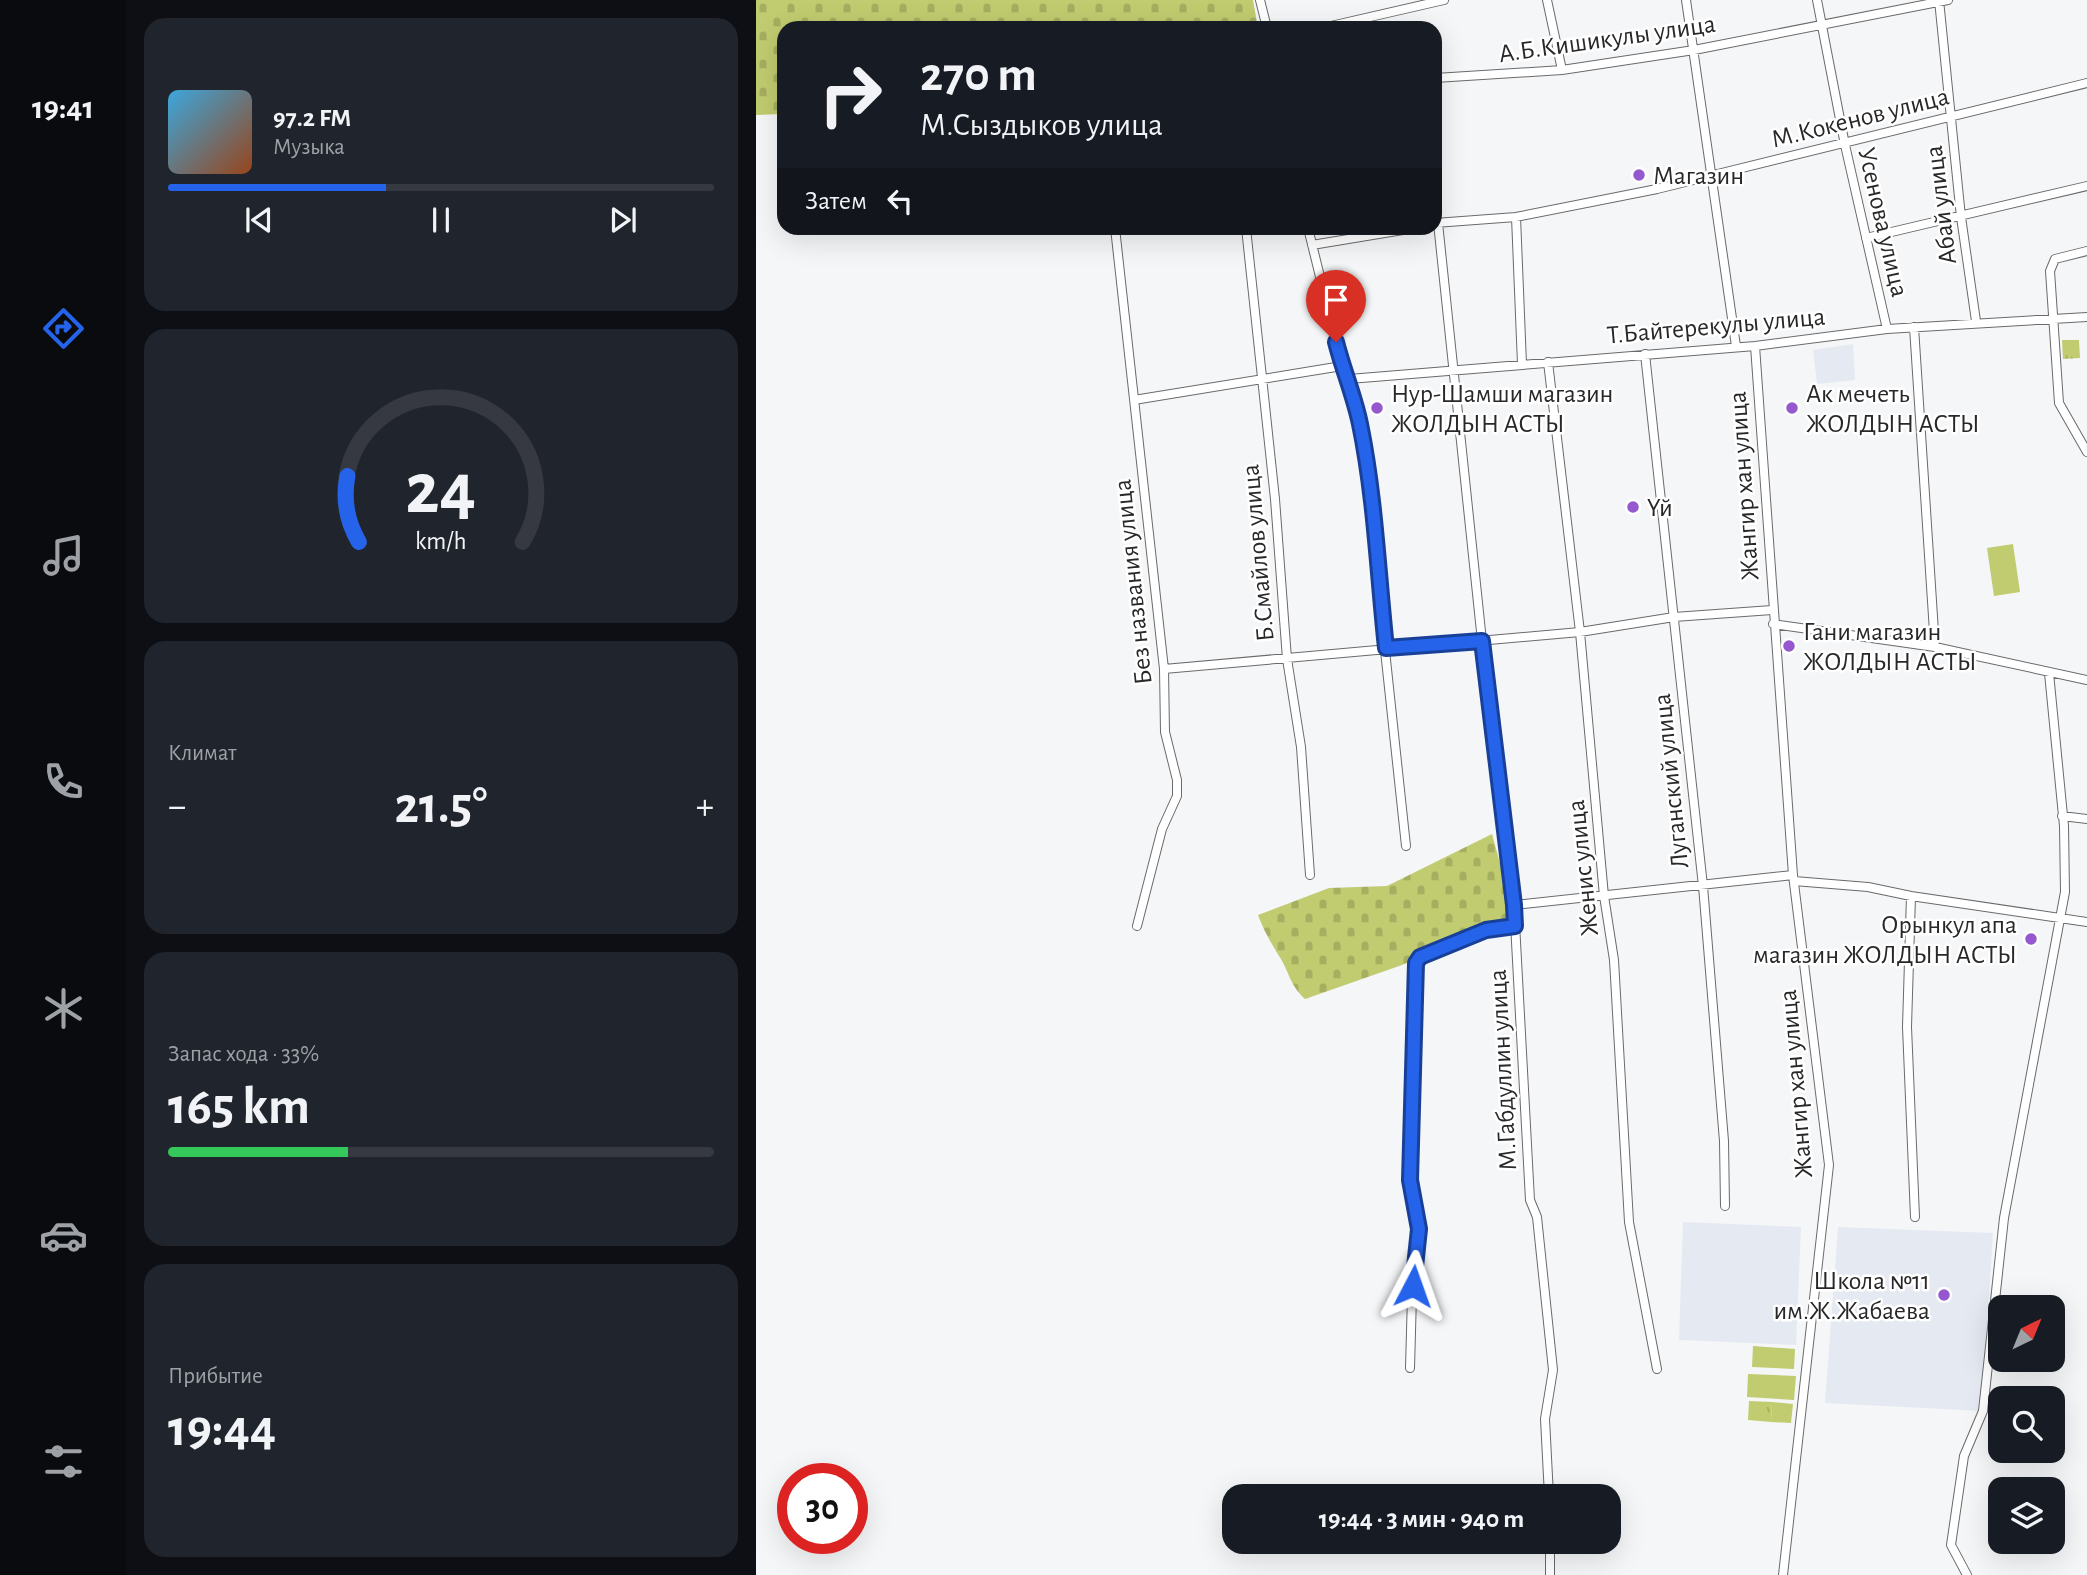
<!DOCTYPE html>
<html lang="ru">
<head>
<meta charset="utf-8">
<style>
	body { margin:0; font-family:"Alegreya Sans",sans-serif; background:#20242c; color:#f1f3f6; height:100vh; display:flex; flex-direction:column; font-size:26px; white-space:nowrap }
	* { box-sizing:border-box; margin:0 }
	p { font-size:23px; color:#9ea1a6 }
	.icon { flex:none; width:38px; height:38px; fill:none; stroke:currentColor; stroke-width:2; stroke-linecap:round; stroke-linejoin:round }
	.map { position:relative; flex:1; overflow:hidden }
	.panel { display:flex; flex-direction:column; gap:18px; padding:18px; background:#0d0f14; width:630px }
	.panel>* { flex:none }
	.banner { position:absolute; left:21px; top:21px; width:665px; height:214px; border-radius:21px; box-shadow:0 7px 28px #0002; background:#171b24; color:#f1f3f6; overflow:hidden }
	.needle { width:46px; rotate:43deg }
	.tools { position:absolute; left:1232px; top:1295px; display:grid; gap:14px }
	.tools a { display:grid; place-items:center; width:77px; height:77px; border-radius:14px; background:#171b24; box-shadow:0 7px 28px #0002; font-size:35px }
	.speed { position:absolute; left:21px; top:1463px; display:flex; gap:14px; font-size:35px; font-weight:700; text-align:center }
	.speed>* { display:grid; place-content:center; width:91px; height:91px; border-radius:50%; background:#171b24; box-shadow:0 7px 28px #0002; line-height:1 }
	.speed .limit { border:10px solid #d22; background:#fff; color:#111 }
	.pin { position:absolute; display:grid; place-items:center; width:60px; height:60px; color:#fff; margin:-72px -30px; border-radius:50% 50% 50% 0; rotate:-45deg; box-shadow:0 0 7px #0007 }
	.pin .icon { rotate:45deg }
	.me { position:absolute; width:77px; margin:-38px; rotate:4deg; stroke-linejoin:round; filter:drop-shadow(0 0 5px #0008) }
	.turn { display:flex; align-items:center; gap:24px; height:147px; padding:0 28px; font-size:32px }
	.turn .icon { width:91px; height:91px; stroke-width:2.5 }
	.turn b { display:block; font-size:49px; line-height:60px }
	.then { display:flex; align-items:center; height:66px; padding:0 28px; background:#0003; gap:14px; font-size:26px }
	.big { font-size:52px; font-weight:600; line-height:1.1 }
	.panel .tile { flex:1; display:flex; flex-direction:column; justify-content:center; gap:10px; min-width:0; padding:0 24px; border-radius:21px; background:#20242c }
	.panel .dial { align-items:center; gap:0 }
	.dial svg { height:182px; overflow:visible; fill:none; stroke:#363941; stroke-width:7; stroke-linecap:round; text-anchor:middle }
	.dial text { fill:#f1f3f6; stroke:none }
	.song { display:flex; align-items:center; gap:21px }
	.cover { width:84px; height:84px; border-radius:10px; background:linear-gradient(135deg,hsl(200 70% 55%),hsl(20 70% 35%)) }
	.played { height:7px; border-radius:4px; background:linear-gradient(90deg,#2563eb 40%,#363941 40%) }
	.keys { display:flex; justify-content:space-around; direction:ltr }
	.heat { display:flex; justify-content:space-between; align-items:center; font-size:38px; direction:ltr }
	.charge { height:10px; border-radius:5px; background:linear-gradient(90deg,#34c759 33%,#363941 0) }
	.trip { position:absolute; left:466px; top:1484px; width:399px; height:70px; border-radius:21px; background:#171b24; box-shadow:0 7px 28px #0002; font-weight:600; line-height:70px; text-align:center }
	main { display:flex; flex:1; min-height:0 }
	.menu { display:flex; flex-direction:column; width:126px; justify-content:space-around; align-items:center; background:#090b0e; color:#9ea1a6 }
	.menu .icon { width:49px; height:49px }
	.menu .selected { color:#2563eb }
	.menu b { font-size:32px; color:#f1f3f6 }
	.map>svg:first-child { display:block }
	.built { fill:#e5eaf2 }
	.grass { fill:#c1cb6f }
	.cemetery { fill:url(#cemetery-stones) }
	.park { fill:url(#park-tufts) }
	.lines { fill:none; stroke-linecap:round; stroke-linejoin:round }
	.minor-casing { stroke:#696a6c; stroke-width:10 }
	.minor { stroke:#fff; stroke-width:8 }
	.route-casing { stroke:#184099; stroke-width:18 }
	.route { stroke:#2563eb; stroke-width:12 }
	.poi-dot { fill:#9658ce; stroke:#fff; stroke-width:2.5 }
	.labels { text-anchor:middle; stroke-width:5; stroke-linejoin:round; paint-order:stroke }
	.street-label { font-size:26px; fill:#282829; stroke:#fff }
	.poi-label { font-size:26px; fill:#282829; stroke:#fff; text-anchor:start }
</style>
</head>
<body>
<main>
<nav class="menu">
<b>19:41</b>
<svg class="icon selected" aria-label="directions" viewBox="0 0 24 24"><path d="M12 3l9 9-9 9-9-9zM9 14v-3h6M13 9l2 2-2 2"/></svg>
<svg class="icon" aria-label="music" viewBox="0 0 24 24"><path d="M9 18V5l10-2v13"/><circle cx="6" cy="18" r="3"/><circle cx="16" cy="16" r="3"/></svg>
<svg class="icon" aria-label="phone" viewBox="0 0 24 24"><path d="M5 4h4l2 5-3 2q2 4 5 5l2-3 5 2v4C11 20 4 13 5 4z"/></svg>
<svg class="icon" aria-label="climate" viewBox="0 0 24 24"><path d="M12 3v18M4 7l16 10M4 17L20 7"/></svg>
<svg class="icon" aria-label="car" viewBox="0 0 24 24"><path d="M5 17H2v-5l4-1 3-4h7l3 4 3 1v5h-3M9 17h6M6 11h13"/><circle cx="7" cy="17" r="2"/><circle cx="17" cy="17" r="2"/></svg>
<svg class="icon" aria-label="filters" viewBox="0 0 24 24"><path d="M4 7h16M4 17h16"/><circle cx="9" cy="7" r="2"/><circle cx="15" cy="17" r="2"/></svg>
</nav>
<section class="panel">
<div class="tile">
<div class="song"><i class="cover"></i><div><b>97.2 FM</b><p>Музыка</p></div></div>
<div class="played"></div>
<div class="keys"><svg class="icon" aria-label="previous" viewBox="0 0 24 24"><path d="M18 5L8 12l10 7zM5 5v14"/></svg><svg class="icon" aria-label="pause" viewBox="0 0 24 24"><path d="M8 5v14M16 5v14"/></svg><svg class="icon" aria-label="next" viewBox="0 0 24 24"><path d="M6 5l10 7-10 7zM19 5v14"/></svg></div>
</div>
<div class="tile dial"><svg viewBox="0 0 100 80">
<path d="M14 69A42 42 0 1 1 86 69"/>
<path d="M14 69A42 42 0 0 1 9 40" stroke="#2563eb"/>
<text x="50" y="56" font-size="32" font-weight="700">24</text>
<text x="50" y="72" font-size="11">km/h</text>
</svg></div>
<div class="tile"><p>Климат</p>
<div class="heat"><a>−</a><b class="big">21.5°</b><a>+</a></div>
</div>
<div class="tile"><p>Запас хода · 33%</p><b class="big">165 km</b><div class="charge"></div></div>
<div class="tile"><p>Прибытие</p><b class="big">19:44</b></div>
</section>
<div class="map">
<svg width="1331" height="1575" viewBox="0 0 1331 1575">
	<defs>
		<pattern id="cemetery-stones" width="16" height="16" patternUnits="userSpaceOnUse" patternTransform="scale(1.75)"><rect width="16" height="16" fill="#c1cb6f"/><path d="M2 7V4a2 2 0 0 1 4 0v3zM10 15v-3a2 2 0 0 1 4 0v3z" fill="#a6ae60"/></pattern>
		<pattern id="park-tufts" width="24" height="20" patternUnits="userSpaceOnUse" patternTransform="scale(1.75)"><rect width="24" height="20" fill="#c1cb6f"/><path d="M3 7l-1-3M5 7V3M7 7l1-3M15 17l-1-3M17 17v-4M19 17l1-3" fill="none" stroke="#a6ae60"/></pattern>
	</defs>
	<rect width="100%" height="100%" fill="#f5f6f8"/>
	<path class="built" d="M1097 344 1099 380 1061 384 1057 350Z
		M927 1222 1045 1227 1040 1345 923 1340Z
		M1082 1227 1237 1233 1226 1411 1069 1403Z"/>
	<path class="grass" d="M1257 544 1264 592 1238 596 1231 548Z
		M997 1346 1039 1349 1038 1369 996 1367Z
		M992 1374 1040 1376 1038 1400 991 1397Z
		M1016 1402 1037 1404 1035 1423 1015 1422Z"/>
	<path class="cemetery" d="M0 0H497L502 28H28V114L0 115Z
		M736 834 754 900 755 916 646 965 549 999C533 984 534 973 523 956 514 941 508 931 502 915L573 888 631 886Z"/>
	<path class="park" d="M1306 340H1323L1324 358 1307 359Z
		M993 1401 1016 1402 1015 1422 992 1420Z"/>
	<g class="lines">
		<g class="minor-casing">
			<path id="minor" d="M504 0 511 28
				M791 0 806 70
				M930 0 980 346
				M1061 0 1089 145 1131 329
				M1183 0 1205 217 1220 321
				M566 28 688 0
				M679 78 806 70 938 50 1192 0
				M760 217 766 364
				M679 223 760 217 901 189 1331 83
				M682 223 726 641 758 905 774 1200 781 1217 797 1370 789 1419 793 1496
				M359 228 408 669 409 732 421 780V796L406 829 381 926
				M490 228 519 499 531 659 545 747 554 875
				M552 228 586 366 594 382 605 427 650 846
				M1110 238 1331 186
				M556 245 659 228
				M1331 251 1299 259 1294 271 1303 403 1331 452
				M1158 327 1179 647
				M999 346 1037 875 1073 1165 1027 1575
				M889 354 947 886 968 1141 969 1206
				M792 362 824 632 848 896 858 960 873 1222 901 1369
				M593 379 999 346 1131 329 1331 317
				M378 400 586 366
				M1017 624 1179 647 1331 680
				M408 669 824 632 918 617 1016 610
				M1306 816 1331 819
				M1038 881 1112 887 1155 896 1331 922
				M1155 896 1151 1027 1159 1217
				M758 905 1037 875
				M654 1368 657 1259 663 1229 654 1180 660 963 664 957 730 930 759 926
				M794 1542V1575
				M1211 1575 1195 1545 1208 1456 1227 1411 1248 1218 1309 892 1308 826 1293 673"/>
		</g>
		<use href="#minor" class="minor"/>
	</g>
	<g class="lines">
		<g class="route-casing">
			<path id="route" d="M580 342C587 370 598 395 604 424 619 497 622 574 630 648L726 641 758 905 759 926 730 930 664 957 660 963 654 1180 663 1229 657 1286"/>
		</g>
		<use href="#route" class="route"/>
	</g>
	<g class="poi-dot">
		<circle cx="883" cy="175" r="7"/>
		<circle cx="621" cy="408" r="7"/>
		<circle cx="1036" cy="408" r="7"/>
		<circle cx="877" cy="507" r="7"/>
		<circle cx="1033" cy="646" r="7"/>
		<circle cx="1275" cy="939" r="7"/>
		<circle cx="1188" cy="1295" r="7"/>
	</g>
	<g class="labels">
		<g class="street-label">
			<text transform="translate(851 38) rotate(-8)" y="9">А.Б.Кишикулы улица</text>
			<text transform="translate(1104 117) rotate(-14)" y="9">М.Кокенов улица</text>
			<text transform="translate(1184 205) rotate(-97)" y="9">Абай улица</text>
			<text transform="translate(1128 222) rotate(77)" y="9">Усенова улица</text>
			<text transform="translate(960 325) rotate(-5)" y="9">Т.Байтерекулы улица</text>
			<text transform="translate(987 486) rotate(-94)" y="9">Жангир хан улица</text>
			<text transform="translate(501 553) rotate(-95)" y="9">Б.Смайлов улица</text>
			<text transform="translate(376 582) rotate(-96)" y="9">Без названия улица</text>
			<text transform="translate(914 781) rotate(-96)" y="9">Луганский улица</text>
			<text transform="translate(826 868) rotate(-96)" y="9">Женис улица</text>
			<text transform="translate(746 1070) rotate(-93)" y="9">М.Габдуллин улица</text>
			<text transform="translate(1039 1084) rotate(-95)" y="9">Жангир хан улица</text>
		</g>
		<g class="poi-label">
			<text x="897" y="184">Магазин</text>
			<text x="635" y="402">Нур-Шамши магазин<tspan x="635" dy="30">ЖОЛДЫН АСТЫ</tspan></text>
			<text x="1050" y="402">Ак мечеть<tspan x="1050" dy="30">ЖОЛДЫН АСТЫ</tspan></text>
			<text x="891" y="516">Үй</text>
			<text x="1047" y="640">Гани магазин<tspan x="1047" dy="30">ЖОЛДЫН АСТЫ</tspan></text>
			<text x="1261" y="933" text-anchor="end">Орынкул апа<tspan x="1261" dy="30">магазин ЖОЛДЫН АСТЫ</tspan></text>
			<text x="1174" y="1289" text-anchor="end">Школа №11<tspan x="1174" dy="30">им.Ж.Жабаева</tspan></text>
		</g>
	</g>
</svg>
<div class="tools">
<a><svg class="needle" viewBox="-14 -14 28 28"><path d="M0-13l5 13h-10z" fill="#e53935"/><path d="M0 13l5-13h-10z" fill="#9ea1a6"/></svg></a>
<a><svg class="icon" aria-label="search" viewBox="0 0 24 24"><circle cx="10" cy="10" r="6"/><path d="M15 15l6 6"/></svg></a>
<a><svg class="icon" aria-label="layers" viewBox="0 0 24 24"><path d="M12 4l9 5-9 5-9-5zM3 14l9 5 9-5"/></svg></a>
</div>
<div class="speed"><div class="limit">30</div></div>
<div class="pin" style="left:580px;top:342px;background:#d93025"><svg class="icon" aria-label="arrive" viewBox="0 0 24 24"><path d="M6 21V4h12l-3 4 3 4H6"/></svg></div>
<svg class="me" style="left:657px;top:1286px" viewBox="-20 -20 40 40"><path d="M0-17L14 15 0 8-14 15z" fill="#2563eb" stroke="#fff" stroke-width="4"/></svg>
<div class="trip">19:44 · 3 мин · 940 m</div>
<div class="banner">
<div class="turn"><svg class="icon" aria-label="right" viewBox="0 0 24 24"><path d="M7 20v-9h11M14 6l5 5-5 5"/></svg><div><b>270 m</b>М.Сыздыков улица</div></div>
<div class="then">Затем<svg class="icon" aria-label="left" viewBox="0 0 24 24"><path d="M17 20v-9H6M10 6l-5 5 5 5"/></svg></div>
</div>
</div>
</main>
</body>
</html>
